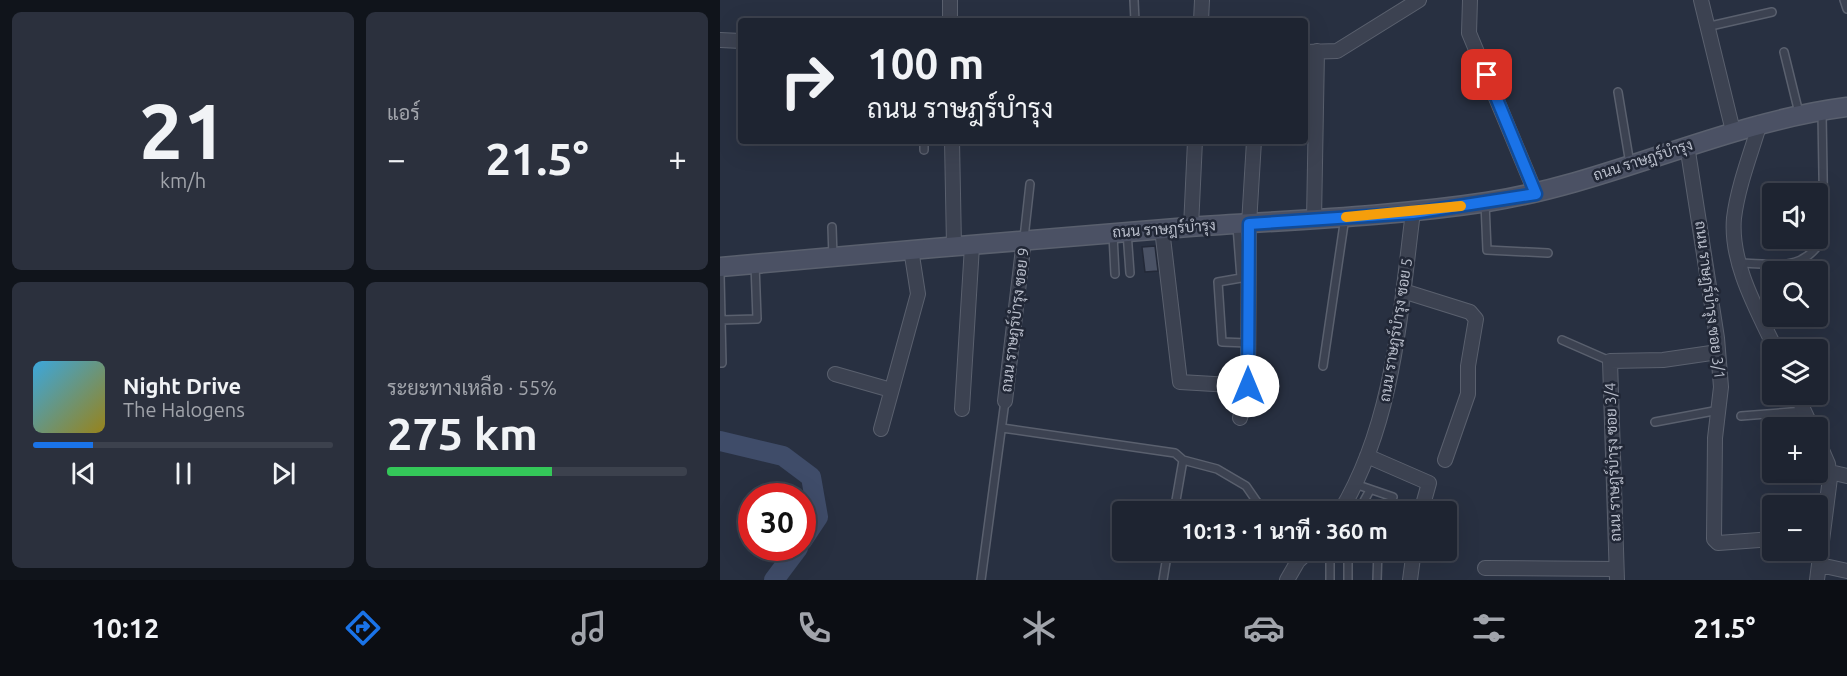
<!DOCTYPE html>
<html lang="th">
<head>
<meta charset="utf-8">
<style>
	body { margin:0; font-family:Ubuntu,Sarabun,sans-serif; background:#2b303d; color:#f1f3f6; height:100vh; display:flex; flex-direction:column; font-size:22px; white-space:nowrap }
	* { box-sizing:border-box; margin:0 }
	p { font-size:20px; color:#a1a4ab }
	.icon { flex:none; width:33px; height:33px; fill:none; stroke:currentColor; stroke-width:2; stroke-linecap:round; stroke-linejoin:round }
	.map { position:relative; flex:1; overflow:hidden }
	.details { display:flex; flex-direction:column; gap:12px; padding:12px; background:#10141b; width:720px }
	.details>* { flex:none }
	.hud { position:absolute; left:18px; top:18px; width:570px; height:126px; border-radius:6px; box-shadow:0 6px 24px #0002,0 0 0 2px #3c414d; background:#1e2431; color:#f1f3f6; overflow:hidden }
	.fabs { position:absolute; left:1042px; top:183px; display:grid; gap:12px }
	.fabs a { display:grid; place-items:center; width:66px; height:66px; border-radius:6px; background:#1e2431; box-shadow:0 6px 24px #0002,0 0 0 2px #3c414d; font-size:30px }
	.speed { position:absolute; left:18px; top:483px; display:flex; gap:12px; font-size:30px; font-weight:700; text-align:center }
	.speed>* { display:grid; place-content:center; width:78px; height:78px; border-radius:50%; background:#1e2431; box-shadow:0 6px 24px #0002,0 0 0 2px #3c414d; line-height:1 }
	.speed .limit { border:9px solid #d22; background:#fff; color:#111 }
	.pin { position:absolute; display:grid; place-items:center; width:51px; height:51px; color:#fff; margin:-26px; border-radius:12px; box-shadow:0 3px 9px #0006 }
	.me { position:absolute; width:66px; margin:-33px; rotate:0deg; stroke-linejoin:round; filter:drop-shadow(0 0 4px #0008) }
	.turn { display:flex; align-items:center; gap:21px; height:126px; padding:0 30px; font-size:27px }
	.turn .icon { width:78px; height:78px; stroke-width:2.5 }
	.turn b { display:block; font-size:42px; line-height:51px }
	.big { font-size:45px; font-weight:700; line-height:1.1 }
	.details .tile { flex:1; display:flex; flex-direction:column; justify-content:center; gap:9px; min-width:0; padding:0 21px; border-radius:9px; background:#2b303d }
	.details .dial { align-items:center; gap:0 }
	.dial b { font-size:78px; line-height:1 }
	.song { display:flex; align-items:center; gap:18px }
	.cover { width:72px; height:72px; border-radius:9px; background:linear-gradient(135deg,hsl(200 70% 55%),hsl(50 70% 35%)) }
	.played { height:6px; border-radius:3px; background:linear-gradient(90deg,#1a73e8 20%,#3c414d 20%) }
	.keys { display:flex; justify-content:space-around; direction:ltr }
	.heat { display:flex; justify-content:space-between; align-items:center; font-size:33px; direction:ltr }
	.charge { height:9px; border-radius:4px; background:linear-gradient(90deg,#34c759 55%,#3c414d 0) }
	.details .tiles { flex:1; display:grid; gap:12px; grid-template-columns:repeat(2,1fr) }
	.trip { position:absolute; left:392px; top:501px; width:345px; height:60px; border-radius:6px; background:#1e2431; box-shadow:0 6px 24px #0002,0 0 0 2px #3c414d; font-weight:700; line-height:60px; text-align:center }
	.tabs { display:flex; height:96px; justify-content:space-around; align-items:center; background:#0c0e14; color:#a1a4ab }
	.tabs .icon { width:42px; height:42px }
	.tabs .on { color:#1a73e8 }
	.tabs b { font-size:27px; color:#f1f3f6 }
	main { display:flex; flex:1; min-height:0 }
	.map>svg:first-child { display:block }
	.lines { fill:none; stroke-linecap:round; stroke-linejoin:round }
	.river { stroke:#3f4c69; stroke-width:20 }
	.building { fill:#4a5265; stroke:#232938; stroke-width:1.5 }
	.lane-casing { stroke:#5a606e; stroke-width:10 }
	.street-casing { stroke:#5a606e; stroke-width:16 }
	.secondary-casing { stroke:#5a606e; stroke-width:21 }
	.lane { stroke:#3c4251; stroke-width:7 }
	.street { stroke:#3c4251; stroke-width:14 }
	.secondary { stroke:#4b5164; stroke-width:18 }
	.route-casing { stroke:#114b97; stroke-width:15 }
	.route { stroke:#1a73e8; stroke-width:10 }
	.slow { stroke:#f59e0b; stroke-width:10 }
	.labels { text-anchor:middle; stroke-width:5; stroke-linejoin:round; paint-order:stroke }
	.street-label { font-size:15px; fill:#b9becb; stroke:#212736 }
</style>
</head>
<body>
<main>
<section class="details">
<div class="tiles">
<div class="tile dial"><b>21</b><p>km/h</p></div>
<div class="tile"><p>แอร์</p>
<div class="heat"><a>−</a><b class="big">21.5°</b><a>+</a></div>
</div>
<div class="tile">
<div class="song"><i class="cover"></i><div><b>Night Drive</b><p>The Halogens</p></div></div>
<div class="played"></div>
<div class="keys"><svg class="icon" aria-label="previous" viewBox="0 0 24 24"><path d="M18 5L8 12l10 7zM5 5v14"/></svg><svg class="icon" aria-label="pause" viewBox="0 0 24 24"><path d="M8 5v14M16 5v14"/></svg><svg class="icon" aria-label="next" viewBox="0 0 24 24"><path d="M6 5l10 7-10 7zM19 5v14"/></svg></div>
</div>
<div class="tile"><p>ระยะทางเหลือ · 55%</p><b class="big">275 km</b><div class="charge"></div></div>
</div>
</section>
<div class="map">
<svg width="1127" height="580" viewBox="0 0 1127 580">
	<rect width="100%" height="100%" fill="#283041"/>
	<g class="lines">
		<path class="river" d="M0 441 63 456 91 477 98 517 82 541
			M54 580 78 548"/>
	</g>
	<path class="building" d="M435 246 438 271 425 272 422 247Z"/>
	<g class="lines">
		<g class="lane-casing">
			<path id="lane" d="M414 0 415 21
				M1124 0 1127 9
				M986 27 1052 12
				M1064 52 1079 113
				M898 92 910 164
				M204 150V141
				M765 203 767 250 828 253
				M517 226 521 278 498 282 502 342 528 343
				M112 227 113 257
				M407 232 410 273
				M393 235 395 274
				M304 238 310 184
				M1020 263C1055 264 1086 273 1104 235L1102 113
				M0 275 2 363H0
				M1 320 37 319 35 264
				M842 340 890 361
				M603 366 625 217
				M1021 416 1084 411
				M935 422 999 410
				M282 428 455 453 463 460 454 512
				M463 460 497 469 526 486 544 512
				M635 484 673 497 667 512
				M638 512 650 490
				M566 550 575 566
				M628 550V580
				M261 580 285 401
				M443 580 448 550
				M610 580V550
				M657 580 658 550"/>
		</g>
		<g class="street-casing">
			<path id="street" d="M230 0V21
				M750 0 749 33 816 194
				M981 0 1013 131
				M481 21 482 0
				M0 40 21 41
				M585 52 617 51 699 0
				M1040 123C1031 153 1018 186 1014 218 1010 263 1037 310 1056 350
				M232 141 234 246
				M967 145 997 338 1001 387 995 438 994 539 998 543 1053 539
				M594 220 597 51
				M471 227 475 141
				M442 229 460 382 528 386
				M683 291 750 312 756 319 748 366V394L725 460
				M115 374 171 390
				M1076 394 1092 428
				M285 401 304 240
				M242 409 252 246
				M520 418 528 386 529 224 534 141
				M161 429 198 294 191 249
				M647 456 709 483 701 512
				M1110 472 1127 476
				M620 512C674 423 680 314 693 212
				M1100 565 1127 571
				M765 568 896 569
				M567 580 578 561 590 550
				M690 580 694 550
				M897 580 890 361 943 360 998 352
				M1097 580 1110 478 1108 464 1098 441"/>
		</g>
		<g class="secondary-casing">
			<path id="secondary" d="M0 267C156 253 313 239 469 227 569 220 668 217 767 202 890 183 1003 123 1127 107"/>
		</g>
		<use href="#lane" class="lane"/>
		<use href="#street" class="street"/>
		<use href="#secondary" class="secondary"/>
	</g>
	<g class="lines">
		<g class="route-casing">
			<path id="route" d="M528 386 529 224 693 213 816 194 767 75"/>
		</g>
		<use href="#route" class="route"/>
		<path class="slow" d="M626 217 741 206"/>
	</g>
	<g class="labels">
		<g class="street-label">
			<text transform="translate(923 160) rotate(-18)" y="5">ถนน ราษฎร์บำรุง</text>
			<text transform="translate(444 229) rotate(-4)" y="5">ถนน ราษฎร์บำรุง</text>
			<text transform="translate(990 300) rotate(83)" y="5">ถนน ราษฎร์บำรุง ซอย 3/1</text>
			<text transform="translate(295 320) rotate(-83)" y="5">ถนน ราษฎร์บำรุง ซอย 9</text>
			<text transform="translate(676 330) rotate(-81)" y="5">ถนน ราษฎร์บำรุง ซอย 5</text>
			<text transform="translate(893 462) rotate(-92)" y="5">ถนน ราษฎร์บำรุง ซอย 3/4</text>
		</g>
	</g>
</svg>
<div class="fabs">
<a><svg class="icon" aria-label="sound" viewBox="0 0 24 24"><path d="M4 9h4l5-4v14l-5-4H4zM17 9q2 3 0 6"/></svg></a>
<a><svg class="icon" aria-label="search" viewBox="0 0 24 24"><circle cx="10" cy="10" r="6"/><path d="M15 15l6 6"/></svg></a>
<a><svg class="icon" aria-label="layers" viewBox="0 0 24 24"><path d="M12 4l9 5-9 5-9-5zM3 14l9 5 9-5"/></svg></a>
<a>+</a>
<a>−</a>
</div>
<div class="speed"><div class="limit">30</div></div>
<div class="pin" style="left:767px;top:75px;background:#d93025"><svg class="icon" aria-label="arrive" viewBox="0 0 24 24"><path d="M6 21V4h12l-3 4 3 4H6"/></svg></div>
<svg class="me" style="left:528px;top:386px" viewBox="-20 -20 40 40"><circle r="19" fill="#fff"/><path d="M0-13L10 11 0 6-10 11z" fill="#1a73e8"/></svg>
<div class="trip">10:13 · 1 นาที · 360 m</div>
<div class="hud">
<div class="turn"><svg class="icon" aria-label="right" viewBox="0 0 24 24"><path d="M7 20v-9h11M14 6l5 5-5 5"/></svg><div><b>100 m</b>ถนน ราษฎร์บำรุง</div></div>
</div>
</div>
</main>
<nav class="tabs">
<b>10:12</b>
<svg class="icon on" aria-label="directions" viewBox="0 0 24 24"><path d="M12 3l9 9-9 9-9-9zM9 14v-3h6M13 9l2 2-2 2"/></svg>
<svg class="icon" aria-label="music" viewBox="0 0 24 24"><path d="M9 18V5l10-2v13"/><circle cx="6" cy="18" r="3"/><circle cx="16" cy="16" r="3"/></svg>
<svg class="icon" aria-label="phone" viewBox="0 0 24 24"><path d="M5 4h4l2 5-3 2q2 4 5 5l2-3 5 2v4C11 20 4 13 5 4z"/></svg>
<svg class="icon" aria-label="climate" viewBox="0 0 24 24"><path d="M12 3v18M4 7l16 10M4 17L20 7"/></svg>
<svg class="icon" aria-label="car" viewBox="0 0 24 24"><path d="M5 17H2v-5l4-1 3-4h7l3 4 3 1v5h-3M9 17h6M6 11h13"/><circle cx="7" cy="17" r="2"/><circle cx="17" cy="17" r="2"/></svg>
<svg class="icon" aria-label="filters" viewBox="0 0 24 24"><path d="M4 7h16M4 17h16"/><circle cx="9" cy="7" r="2"/><circle cx="15" cy="17" r="2"/></svg>
<b>21.5°</b>
</nav>
</body>
</html>
